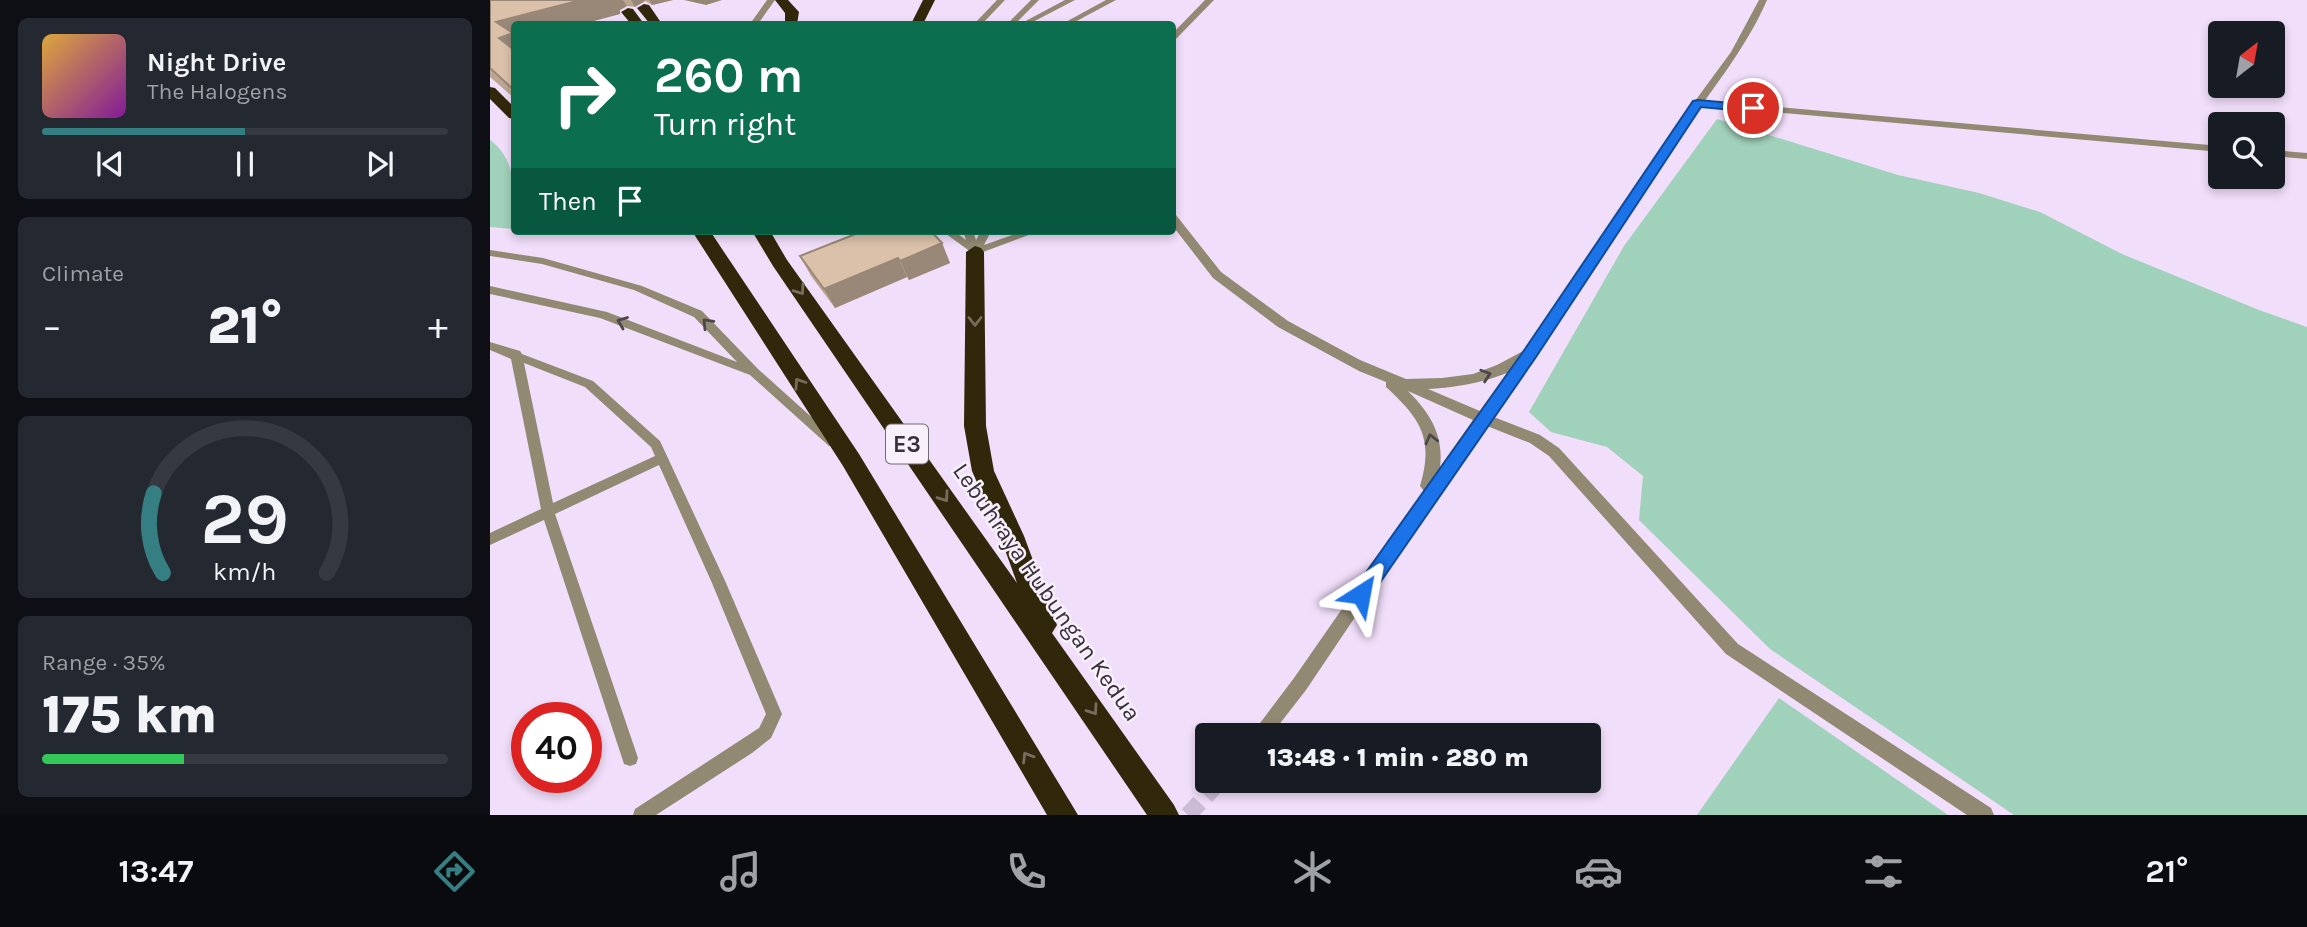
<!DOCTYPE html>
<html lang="en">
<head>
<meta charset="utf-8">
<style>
	body { margin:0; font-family:Karla,sans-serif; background:#242831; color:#f1f3f6; height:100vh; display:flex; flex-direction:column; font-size:26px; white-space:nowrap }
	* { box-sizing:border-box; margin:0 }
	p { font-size:23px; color:#9ea1a6 }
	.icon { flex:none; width:38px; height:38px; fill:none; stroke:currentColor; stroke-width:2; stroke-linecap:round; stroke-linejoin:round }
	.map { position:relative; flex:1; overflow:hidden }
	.panel { display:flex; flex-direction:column; gap:18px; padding:18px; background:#0d0f14; width:490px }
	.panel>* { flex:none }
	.banner { position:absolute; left:21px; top:21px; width:665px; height:214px; border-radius:7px; box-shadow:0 4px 10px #0003; background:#0b6e4f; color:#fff; overflow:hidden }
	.needle { width:46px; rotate:31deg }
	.buttons { position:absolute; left:1718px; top:21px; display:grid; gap:14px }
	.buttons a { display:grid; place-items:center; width:77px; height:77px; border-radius:7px; background:#171b24; box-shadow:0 4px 10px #0003; font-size:35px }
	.speed { position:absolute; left:21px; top:702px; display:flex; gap:14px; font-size:35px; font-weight:700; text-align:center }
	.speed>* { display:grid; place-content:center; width:91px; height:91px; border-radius:50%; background:#171b24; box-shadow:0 4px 10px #0003; line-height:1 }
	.speed .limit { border:10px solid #d22; background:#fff; color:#111 }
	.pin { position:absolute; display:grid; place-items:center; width:60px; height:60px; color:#fff; margin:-30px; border:4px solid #fff; border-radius:50%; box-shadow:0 2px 7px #0007 }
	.me { position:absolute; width:77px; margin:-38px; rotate:34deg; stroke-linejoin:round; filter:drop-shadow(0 0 5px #0008) }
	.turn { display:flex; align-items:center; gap:24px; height:147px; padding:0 28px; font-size:32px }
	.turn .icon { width:91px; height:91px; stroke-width:2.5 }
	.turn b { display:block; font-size:49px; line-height:60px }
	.then { display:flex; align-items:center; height:66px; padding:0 28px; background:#0003; gap:14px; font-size:26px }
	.big { font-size:52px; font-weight:800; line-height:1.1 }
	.panel .widget { flex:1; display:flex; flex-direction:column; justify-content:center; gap:10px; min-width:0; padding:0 24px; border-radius:10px; background:#242831 }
	.panel .dial { align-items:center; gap:0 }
	.dial svg { height:182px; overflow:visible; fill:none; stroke:#363941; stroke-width:7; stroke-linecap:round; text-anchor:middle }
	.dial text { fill:#f1f3f6; stroke:none }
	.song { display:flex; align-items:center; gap:21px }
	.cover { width:84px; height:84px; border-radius:10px; background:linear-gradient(135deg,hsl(40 70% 55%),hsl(290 70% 35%)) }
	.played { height:7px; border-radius:4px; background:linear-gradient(90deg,#357e81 50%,#363941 50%) }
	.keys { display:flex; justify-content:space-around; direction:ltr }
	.heat { display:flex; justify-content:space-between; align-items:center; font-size:38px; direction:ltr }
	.charge { height:10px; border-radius:5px; background:linear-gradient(90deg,#34c759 35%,#363941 0) }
	.trip { position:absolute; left:705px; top:723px; width:406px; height:70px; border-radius:7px; background:#171b24; box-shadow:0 4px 10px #0003; font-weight:800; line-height:70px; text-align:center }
	.tab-bar { display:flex; height:112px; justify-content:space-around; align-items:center; background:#090b0e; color:#9ea1a6 }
	.tab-bar .icon { width:49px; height:49px }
	.tab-bar .selected { color:#357e81 }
	.tab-bar b { font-size:32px; color:#f1f3f6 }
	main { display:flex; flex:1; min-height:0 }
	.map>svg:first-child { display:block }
	.green { fill:#a0d1ba }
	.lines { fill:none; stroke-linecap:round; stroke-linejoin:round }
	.tertiary-tunnel { stroke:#ccbbd4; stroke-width:17; stroke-dasharray:17 9; stroke-linecap:butt }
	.service { fill:#928973; fill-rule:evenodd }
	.minor { fill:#928973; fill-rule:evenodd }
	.tertiary { fill:#928973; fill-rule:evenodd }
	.motorway { fill:#31270a; fill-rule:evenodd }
	.wall { fill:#bca692 }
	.shaded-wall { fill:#998777 }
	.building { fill:#dbc1aa; stroke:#998777; stroke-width:2 }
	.oneway { stroke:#776d5e }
	.oneway2 { stroke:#4e474a }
	.route { fill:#1a73e8; stroke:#114b97; stroke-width:2 }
	.labels { text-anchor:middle; stroke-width:5; stroke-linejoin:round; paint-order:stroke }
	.shield { fill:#f8f0fb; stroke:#726a75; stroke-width:2 }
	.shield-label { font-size:23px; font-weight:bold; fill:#38313c }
	.street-label { font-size:24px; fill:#38313c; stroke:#f8f0fb }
</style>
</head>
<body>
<main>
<section class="panel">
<div class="widget">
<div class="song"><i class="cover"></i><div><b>Night Drive</b><p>The Halogens</p></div></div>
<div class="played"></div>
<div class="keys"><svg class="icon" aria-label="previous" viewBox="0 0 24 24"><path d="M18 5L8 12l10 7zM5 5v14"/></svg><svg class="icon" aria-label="pause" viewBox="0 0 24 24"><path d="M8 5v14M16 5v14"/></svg><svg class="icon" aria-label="next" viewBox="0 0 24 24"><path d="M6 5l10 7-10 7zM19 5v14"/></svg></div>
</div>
<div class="widget"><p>Climate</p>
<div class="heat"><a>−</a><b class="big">21°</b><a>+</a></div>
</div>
<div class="widget dial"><svg viewBox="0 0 100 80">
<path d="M14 69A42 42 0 1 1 86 69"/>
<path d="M14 69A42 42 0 0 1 10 34" stroke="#357e81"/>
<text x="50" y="56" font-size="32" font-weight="700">29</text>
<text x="50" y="72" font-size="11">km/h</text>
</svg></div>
<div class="widget"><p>Range · 35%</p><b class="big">175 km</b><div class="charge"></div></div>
</section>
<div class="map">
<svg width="1817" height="815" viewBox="0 0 1817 815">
	<rect width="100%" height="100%" fill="#f1defa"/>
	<path class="green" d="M1227 119 1408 175 1489 193 1550 212 1632 254 1769 310 1817 327V815H1524L1280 649 1149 520 1153 476 1117 447 1061 432 1039 412 1134 246Z
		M0 140C28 160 25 198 24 229L0 227Z
		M1289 698 1458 815H1207Z"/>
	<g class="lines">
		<path class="tertiary-tunnel" d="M698 815 731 780"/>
		<path class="service" d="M194 0H232L216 5Z
			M277 0H285L268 24H260Z
			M507 0H515L492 24H484Z
			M541 0H549L525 24H517Z
			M575 0H585L539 24H530Z
			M616 0H626L581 24H572Z
			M1207 100 1731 146V152L1204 105V101Z
			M1783 150 1817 153V159L1783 156Z
			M452 231H464L476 240 473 231H483L486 240 491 231H501L494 245 534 231H549L485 255Z
			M0 250 53 258 152 286 212 311 268 369 347 440 349 443 347 446H339L260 375 110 318 0 294V286L117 312 247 362 204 317 144 290 52 264 0 256Z
			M0 342 30 351 32 354 103 381 170 441 236 583 292 714 281 738 262 753 166 815H143L145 809 269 728 276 714 222 583 169 465 65 514 148 758 146 764 140 766 134 764 54 520 0 545V533L51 509 21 359 0 350ZM34 363 95 387 161 447 165 456 63 503Z"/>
		<path class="minor" d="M1269 0H1277C1255 51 1219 92 1189 138 1127 232 1066 325 1001 416L1050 435 1069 448 1248 644 1501 808 1504 815H1477L1236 654 1059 456 1040 443 987 422 985 418 1063 309 1183 131 1241 52Z"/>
		<path class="tertiary" d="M715 0H724L682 43V34Z
			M682 214 686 215 731 272 798 321 870 360 916 379 952 378 983 374 1007 365 1035 350 1040 348 1047 353C1026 378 969 388 938 389L997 414 999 418 816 690 781 735H761L804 678 934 491 930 486C944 439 931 419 896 387V382L869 371 788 327 723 278 682 225ZM918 391 983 420 950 467C954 435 940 413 918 391Z"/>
		<path class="motorway" d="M285 0H298L309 12 307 24H295V13Z
			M433 0H445L433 24H421Z
			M154 4 159 5 172 24H160L147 8Z
			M138 8 143 9 154 24H141L131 12Z
			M0 87 5 88 24 107V119L19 118 0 99Z
			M202 231H220L369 454 588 815H557L353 466Z
			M262 231H280L297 260 527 583 510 536 482 471 474 426 476 252 485 246 491 248 494 252 496 426 504 471 534 536 567 625 562 633 684 805 689 815H657L283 266Z"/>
	</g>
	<path class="wall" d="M0 0H183L162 5 155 1 145 7 137 6 130 10V14L92 24H24V98L0 77Z
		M452 243 460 263 419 280 417 277 345 308 321 276 310 256Z"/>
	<path class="shaded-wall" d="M91 0H133L137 6 130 10V14L92 24H24V59L9 38 6 22Z
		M141 0H154L155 1 145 7Z
		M159 0H183L162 5Z
		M452 243 460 263 419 280 410 261Z
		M408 258 417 277 345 308 334 289Z"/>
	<path class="building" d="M0 0H91L6 22 23 33 9 38 24 50V90L0 68Z
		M373 231H441L452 243 410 261 408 258 334 289 310 256Z"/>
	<defs><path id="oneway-chevron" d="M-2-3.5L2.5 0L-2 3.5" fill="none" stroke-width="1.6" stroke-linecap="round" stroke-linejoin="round" transform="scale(1.75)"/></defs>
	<g class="oneway">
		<use href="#oneway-chevron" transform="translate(310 290) rotate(55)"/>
		<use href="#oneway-chevron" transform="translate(485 321) rotate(90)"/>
		<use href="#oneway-chevron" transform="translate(309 383) rotate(-124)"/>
		<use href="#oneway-chevron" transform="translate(454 497) rotate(55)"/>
		<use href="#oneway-chevron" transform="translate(603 710) rotate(55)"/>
		<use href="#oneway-chevron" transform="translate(537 757) rotate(-121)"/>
	</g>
	<g class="oneway2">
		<use href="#oneway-chevron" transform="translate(132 322) rotate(-159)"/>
		<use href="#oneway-chevron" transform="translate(217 323) rotate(-134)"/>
		<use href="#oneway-chevron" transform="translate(996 375) rotate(-18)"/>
		<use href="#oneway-chevron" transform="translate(941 439) rotate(-104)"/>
	</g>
	<path class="route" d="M1208 100 1263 105 1269 108 1263 112 1211 107 1046 357 878 600 871 602 865 600 862 594 865 588 1035 349 1203 101Z"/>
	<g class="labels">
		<rect class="shield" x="396" y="424.5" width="42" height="39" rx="5"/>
		<g class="shield-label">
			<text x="417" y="452">E3</text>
		</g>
		<g class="street-label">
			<text transform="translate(557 592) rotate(55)" y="8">Lebuhraya Hubungan Kedua</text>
		</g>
	</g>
</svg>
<div class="buttons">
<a><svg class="needle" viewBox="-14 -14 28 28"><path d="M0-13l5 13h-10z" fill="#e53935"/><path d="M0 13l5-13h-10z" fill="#9ea1a6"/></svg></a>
<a><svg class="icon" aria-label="search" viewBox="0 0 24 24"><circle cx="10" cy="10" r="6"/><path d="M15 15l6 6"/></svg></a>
</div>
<div class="speed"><div class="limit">40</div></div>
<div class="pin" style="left:1263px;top:108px;background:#d93025"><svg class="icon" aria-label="arrive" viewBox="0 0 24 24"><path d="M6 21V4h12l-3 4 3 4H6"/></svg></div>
<svg class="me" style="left:871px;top:594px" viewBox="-20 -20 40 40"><path d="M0-17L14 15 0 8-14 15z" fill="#1a73e8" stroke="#fff" stroke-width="4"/></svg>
<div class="trip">13:48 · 1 min · 280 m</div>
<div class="banner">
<div class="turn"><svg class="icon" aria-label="right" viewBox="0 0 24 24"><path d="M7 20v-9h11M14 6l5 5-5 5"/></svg><div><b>260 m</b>Turn right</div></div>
<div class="then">Then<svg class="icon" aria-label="arrive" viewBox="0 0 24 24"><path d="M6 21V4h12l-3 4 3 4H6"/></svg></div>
</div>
</div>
</main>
<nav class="tab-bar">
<b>13:47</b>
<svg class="icon selected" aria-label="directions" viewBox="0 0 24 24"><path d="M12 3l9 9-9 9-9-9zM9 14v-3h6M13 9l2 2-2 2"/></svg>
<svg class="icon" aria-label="music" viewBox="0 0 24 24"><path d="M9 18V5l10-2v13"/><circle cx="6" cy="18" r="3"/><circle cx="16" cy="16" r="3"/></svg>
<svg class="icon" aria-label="phone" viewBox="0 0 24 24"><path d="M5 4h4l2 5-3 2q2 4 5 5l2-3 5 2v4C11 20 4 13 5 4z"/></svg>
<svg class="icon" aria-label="climate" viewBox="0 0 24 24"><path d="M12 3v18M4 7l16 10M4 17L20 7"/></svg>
<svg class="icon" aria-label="car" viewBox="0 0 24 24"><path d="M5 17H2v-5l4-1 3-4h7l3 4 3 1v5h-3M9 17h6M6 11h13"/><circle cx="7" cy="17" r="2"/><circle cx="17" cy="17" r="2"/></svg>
<svg class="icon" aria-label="filters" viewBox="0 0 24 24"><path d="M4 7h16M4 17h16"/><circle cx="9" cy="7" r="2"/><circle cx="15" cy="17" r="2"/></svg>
<b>21°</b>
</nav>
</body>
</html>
